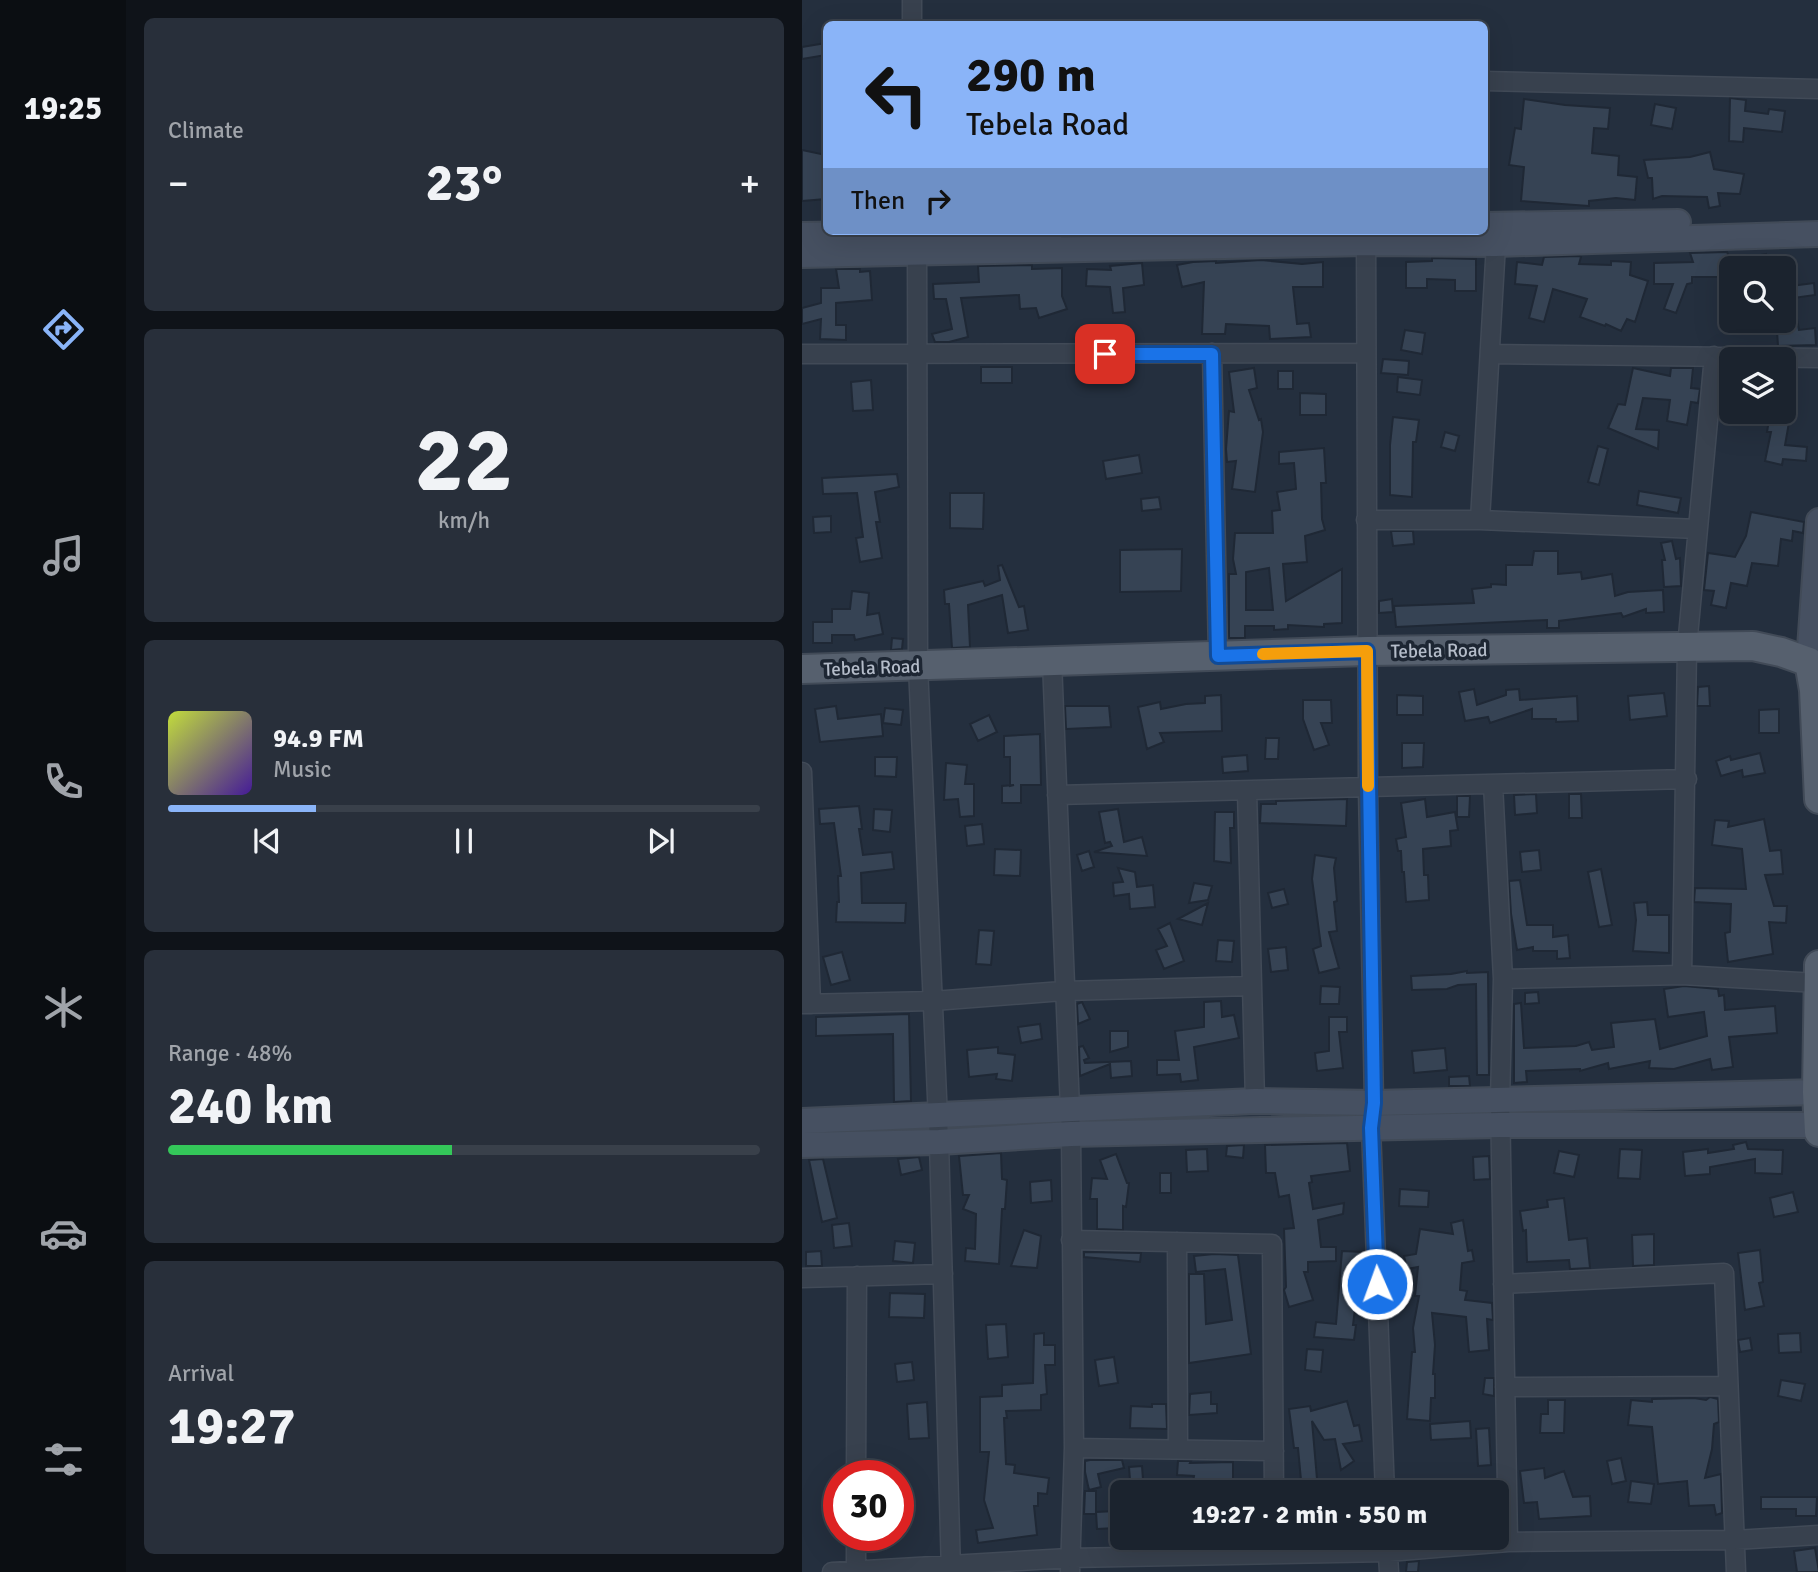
<!DOCTYPE html>
<html lang="en">
<head>
<meta charset="utf-8">
<style>
	body { margin:0; font-family:Signika,sans-serif; background:#282f3a; color:#f1f3f6; height:100vh; display:flex; flex-direction:column; font-size:26px; white-space:nowrap }
	* { box-sizing:border-box; margin:0 }
	p { font-size:23px; color:#a0a4aa }
	.icon { flex:none; width:38px; height:38px; fill:none; stroke:currentColor; stroke-width:2; stroke-linecap:round; stroke-linejoin:round }
	.map { position:relative; flex:1; overflow:hidden }
	.side { display:flex; flex-direction:column; gap:18px; padding:18px; background:#0f1319; width:676px }
	.side>* { flex:none }
	.top-card { position:absolute; left:21px; top:21px; width:665px; height:214px; border-radius:10px; box-shadow:0 7px 28px #0002,0 0 0 2px #39404a; background:#8ab4f8; color:#111; overflow:hidden }
	.buttons { position:absolute; left:917px; top:256px; display:grid; gap:14px }
	.buttons a { display:grid; place-items:center; width:77px; height:77px; border-radius:10px; background:#1b232e; box-shadow:0 7px 28px #0002,0 0 0 2px #39404a; font-size:35px }
	.speed { position:absolute; left:21px; top:1460px; display:flex; gap:14px; font-size:35px; font-weight:700; text-align:center }
	.speed>* { display:grid; place-content:center; width:91px; height:91px; border-radius:50%; background:#1b232e; box-shadow:0 7px 28px #0002,0 0 0 2px #39404a; line-height:1 }
	.speed .limit { border:10px solid #d22; background:#fff; color:#111 }
	.pin { position:absolute; display:grid; place-items:center; width:60px; height:60px; color:#fff; margin:-30px; border-radius:14px; box-shadow:0 4px 10px #0006 }
	.me { position:absolute; width:77px; margin:-38px; rotate:358deg; stroke-linejoin:round; filter:drop-shadow(0 0 5px #0008) }
	.turn { display:flex; align-items:center; gap:24px; height:147px; padding:0 28px; font-size:32px }
	.turn .icon { width:91px; height:91px; stroke-width:2.5 }
	.turn b { display:block; font-size:49px; line-height:60px }
	.then { display:flex; align-items:center; height:66px; padding:0 28px; background:#0003; gap:14px; font-size:26px }
	.big { font-size:52px; font-weight:800; line-height:1.1 }
	.side .widget { flex:1; display:flex; flex-direction:column; justify-content:center; gap:10px; min-width:0; padding:0 24px; border-radius:10px; background:#282f3a }
	.side .dial { align-items:center; gap:0 }
	.dial b { font-size:91px; line-height:1 }
	.song { display:flex; align-items:center; gap:21px }
	.cover { width:84px; height:84px; border-radius:10px; background:linear-gradient(135deg,hsl(70 70% 55%),hsl(260 70% 35%)) }
	.played { height:7px; border-radius:4px; background:linear-gradient(90deg,#8ab4f8 25%,#39404a 25%) }
	.keys { display:flex; justify-content:space-around; direction:ltr }
	.heat { display:flex; justify-content:space-between; align-items:center; font-size:38px; direction:ltr }
	.charge { height:10px; border-radius:5px; background:linear-gradient(90deg,#34c759 48%,#39404a 0) }
	.trip { position:absolute; left:308px; top:1480px; width:399px; height:70px; border-radius:10px; background:#1b232e; box-shadow:0 7px 28px #0002,0 0 0 2px #39404a; font-weight:800; line-height:70px; text-align:center }
	main { display:flex; flex:1; min-height:0 }
	.dock { display:flex; flex-direction:column; width:126px; justify-content:space-around; align-items:center; background:#0b0e12; color:#a0a4aa }
	.dock .icon { width:49px; height:49px }
	.dock .on { color:#8ab4f8 }
	.dock b { font-size:32px; color:#f1f3f6 }
	.map>svg:first-child { display:block }
	.building { fill:#364354; stroke:#1f2835; stroke-width:2; fill-rule:evenodd }
	.lines { fill:none; stroke-linecap:round; stroke-linejoin:round }
	.street-casing { stroke:#414a57; stroke-width:21 }
	.secondary-casing { stroke:#414a57; stroke-width:28 }
	.primary-casing { stroke:#414a57; stroke-width:32 }
	.street { stroke:#38414e; stroke-width:18 }
	.secondary { stroke:#465061; stroke-width:24 }
	.primary { stroke:#56606e; stroke-width:28 }
	.route-casing { stroke:#114b97; stroke-width:18 }
	.route { stroke:#1a73e8; stroke-width:12 }
	.slow { stroke:#f59e0b; stroke-width:12 }
	.labels { text-anchor:middle; stroke-width:7; stroke-linejoin:round; paint-order:stroke }
	.street-label { font-size:19px; fill:#b4bcc9; stroke:#1d2633 }
</style>
</head>
<body>
<main>
<nav class="dock">
<b>19:25</b>
<svg class="icon on" aria-label="directions" viewBox="0 0 24 24"><path d="M12 3l9 9-9 9-9-9zM9 14v-3h6M13 9l2 2-2 2"/></svg>
<svg class="icon" aria-label="music" viewBox="0 0 24 24"><path d="M9 18V5l10-2v13"/><circle cx="6" cy="18" r="3"/><circle cx="16" cy="16" r="3"/></svg>
<svg class="icon" aria-label="phone" viewBox="0 0 24 24"><path d="M5 4h4l2 5-3 2q2 4 5 5l2-3 5 2v4C11 20 4 13 5 4z"/></svg>
<svg class="icon" aria-label="climate" viewBox="0 0 24 24"><path d="M12 3v18M4 7l16 10M4 17L20 7"/></svg>
<svg class="icon" aria-label="car" viewBox="0 0 24 24"><path d="M5 17H2v-5l4-1 3-4h7l3 4 3 1v5h-3M9 17h6M6 11h13"/><circle cx="7" cy="17" r="2"/><circle cx="17" cy="17" r="2"/></svg>
<svg class="icon" aria-label="filters" viewBox="0 0 24 24"><path d="M4 7h16M4 17h16"/><circle cx="9" cy="7" r="2"/><circle cx="15" cy="17" r="2"/></svg>
</nav>
<section class="side">
<div class="widget"><p>Climate</p>
<div class="heat"><a>−</a><b class="big">23°</b><a>+</a></div>
</div>
<div class="widget dial"><b>22</b><p>km/h</p></div>
<div class="widget">
<div class="song"><i class="cover"></i><div><b>94.9 FM</b><p>Music</p></div></div>
<div class="played"></div>
<div class="keys"><svg class="icon" aria-label="previous" viewBox="0 0 24 24"><path d="M18 5L8 12l10 7zM5 5v14"/></svg><svg class="icon" aria-label="pause" viewBox="0 0 24 24"><path d="M8 5v14M16 5v14"/></svg><svg class="icon" aria-label="next" viewBox="0 0 24 24"><path d="M6 5l10 7-10 7zM19 5v14"/></svg></div>
</div>
<div class="widget"><p>Range · 48%</p><b class="big">240 km</b><div class="charge"></div></div>
<div class="widget"><p>Arrival</p><b class="big">19:27</b></div>
</section>
<div class="map">
<svg width="1017" height="1572" viewBox="0 0 1017 1572">
	<rect width="100%" height="100%" fill="#242f3e"/>
	<path class="building" d="M24 43V55L0 59V47Z
		M928 98 944 100 943 111 966 114 967 109 983 111 980 132 942 128 941 142 927 141Z
		M722 99 763 105 808 108 806 129 792 128 790 153 817 156 816 175 835 177 833 200 814 198 787 201V206L719 201 722 167 707 165 713 128 719 129Z
		M853 104 874 108 870 129 849 125Z
		M0 150 24 155V199L0 201Z
		M908 152 912 169 942 174 938 194 916 193 918 206 907 208 905 197 860 196 851 199 850 178H846L842 160 888 157Z
		M925 252 929 261V281L918 284 917 277H890V283L885 284 874 313 862 309 871 284H852V263L891 262 888 253Z
		M964 254 967 268H951L949 257Z
		M777 256 779 257 777 264 809 265V261L829 262 828 275 846 281 833 322 825 319 819 331 804 324 803 326 778 317 785 299 751 289 742 322 727 318 735 286 713 284 715 262 740 265 742 257Z
		M630 258 674 259V291H653V280L625 279V288H604V262L630 261Z
		M459 260 500 264 521 262V287H491L495 324 507 323 509 337 468 339 467 326 424 324 423 334H400L402 282 380 287 375 265 391 262 414 261V263Z
		M340 263 342 285 321 288 323 312 311 313 308 287 284 286 285 269 309 270 308 266Z
		M230 265V269L260 268V296L265 309 237 318 234 308 218 309 217 295 159 298 166 337 147 342H133L130 334 150 329 144 299H132L131 284 177 282 176 266Z
		M34 269H58V272L68 271 70 300 34 303V325H44V340L18 339 19 319 0 324V308L19 303V288H37Z
		M988 281V286L1012 283 1013 295 991 298 997 330 1013 328 1014 345 976 346 975 331H979L977 320H982V282Z
		M603 330 623 333 620 354 599 350Z
		M581 359 607 361 606 375 579 373Z
		M179 367H210V383H179Z
		M452 368 455 388 447 390 457 420 459 419 461 432 453 492 430 489 434 461 425 462 424 449 427 411 432 412 427 372Z
		M831 368 868 376 869 368H891L889 388 898 389 896 403 889 402 885 425 865 421 868 400 841 398 834 429 857 430 856 449 806 428 816 404 823 405Z
		M476 371H491V389H476Z
		M596 377 620 380 618 395 595 392Z
		M69 380 71 410 51 411 49 382Z
		M498 393 524 394V415H498Z
		M968 414 988 417 983 445 1005 447 1004 461 981 459 980 465 963 461 969 432H965Z
		M591 417 617 420 614 442H611L610 497 588 495V445Z
		M643 432 657 436 653 451 639 447Z
		M796 446 806 449 797 485 786 482Z
		M522 448 524 483H519L520 519 523 530 503 536 505 562 481 564 484 601 540 569V623L522 624V627L486 625V629L472 630V626H443V638H427V574H434L431 559 433 533H471L470 511 478 510 475 492 494 489 492 463 477 464V452ZM467 568 471 610H444V572Z
		M337 455 340 473 304 479 301 461Z
		M95 474 97 487 73 492 78 522H74L80 558 58 562 54 538 61 537 55 493 21 494 20 478Z
		M837 491 879 498 876 513 835 505Z
		M148 493H182L181 529 148 528Z
		M357 497 359 509 340 511 339 499Z
		M949 512 1002 522 1001 533 991 531 990 541 979 539 976 566 950 563 945 586 929 583 924 608 909 605 912 591 902 590 906 553 933 557 944 536Z
		M29 516V532L12 533 11 517Z
		M589 531H611L612 544 591 546Z
		M870 541 874 559 878 558 879 586 862 587 860 560H863L859 543Z
		M380 549 379 591 318 592V550Z
		M732 551H756V574L779 572 780 579 810 574 813 596 826 592 861 590 862 612 844 613V609L821 617 819 613 757 621V628H745V620L594 627 592 606 672 603 670 589 689 587V584L704 585V565H730Z
		M200 565 217 607 222 606 226 630 206 633 200 595 166 605 168 647 150 648 147 604H143L142 590 181 581 183 586 198 580 196 566Z
		M50 591 67 593 65 615 77 613 81 634 53 640 52 635H30V643H11V622H30V609H48Z
		M590 599 591 612 577 613V601Z
		M90 638 101 639 100 649 89 650Z
		M907 686 908 706H895L896 687Z
		M672 689 675 705 704 695V690L717 689 718 700 775 696 776 721 754 722V719H730V709L688 723 686 717 663 721 657 692Z
		M862 693 865 716 828 720 826 696Z
		M419 695 420 731 358 733 362 742 345 749 336 707 358 702 359 709 384 704 403 703V696Z
		M595 695 621 696V715H595Z
		M501 700H529L530 723H519L527 745 512 750 501 719Z
		M34 706 36 719 79 714 81 736 18 742 13 709Z
		M263 706H307L309 727 264 729Z
		M83 708 101 710 99 725 81 723Z
		M977 709V733H957V710Z
		M187 715 195 732 176 741 168 724Z
		M238 734 239 785H219V803H200V786L212 785 208 786V757H202V736Z
		M464 738H477L476 759H463Z
		M600 743H622L621 767 600 768Z
		M958 753 963 773 941 777 940 770 919 776 914 761 928 756 929 760Z
		M445 755 446 771 421 773 420 757Z
		M73 757H95L94 777 73 776Z
		M144 763 165 765 163 784H172V816L158 817 156 799 142 800Z
		M734 794 735 813 713 815 712 795Z
		M767 794H779L780 818H767Z
		M655 796H668L667 817H655Z
		M545 799 544 826 458 823 459 804H474V801Z
		M623 799 625 817 653 812 656 830 648 831 649 846 621 849 622 875H626L627 900 604 902 602 872H600L599 851H596L594 839 604 837 599 803Z
		M57 806 60 829H57L61 855 90 852 92 869 59 873 60 903H104L103 923 34 922 35 902H37L36 876H39L32 823 18 824 17 809Z
		M72 809 90 810 88 832 71 830Z
		M316 809 322 842 340 837 345 856 292 852 310 846 308 842 303 843 297 812Z
		M413 812H432V828H428L429 863 412 861Z
		M962 819 968 851 979 850 981 874 963 875 972 906H985L984 923 967 922 971 954 926 962 923 933 928 932 929 904 892 902 893 888 944 889 940 849 910 845 913 820 927 821 926 827Z
		M180 824 182 844 165 846 163 826Z
		M193 849 219 850 218 876 192 875Z
		M737 850 739 870 720 872 718 852Z
		M287 851 292 867 280 871 275 855Z
		M513 855 534 858 532 868 535 901 532 902 535 931 527 932 537 968 517 973 511 949 519 946 510 879Z
		M316 868 333 872 335 887 351 885 353 907 328 909 327 894 312 896 311 883 321 882Z
		M799 869 810 925 797 927 786 872Z
		M718 880 725 925H751V937L766 935 768 958 755 959V951H731V947L715 950 709 914 707 881Z
		M392 883 410 886 406 900 387 903Z
		M482 889 486 904 470 908 466 893Z
		M845 902 846 915H867V953L831 951 834 920 832 903Z
		M406 903 400 925 376 919Z
		M368 923 382 961 362 969 354 950 365 946 356 929Z
		M177 930 192 931 189 965 174 964Z
		M416 940 432 941 430 962 414 961Z
		M484 947 486 970 469 972 466 949Z
		M40 952 48 980 29 985 21 957Z
		M665 971V973L686 972 687 1075H675L674 984 656 985 645 989 610 990 609 976 649 974Z
		M519 986 538 987 537 1004H518Z
		M882 986 916 989 917 996 922 995 923 1010 973 1006 975 1033 927 1037 931 1067 910 1070 908 1059 872 1069 847 1068 848 1061 807 1069 806 1063 778 1071V1069L724 1071 725 1082 712 1083V1004L719 1003 722 1048 774 1046 787 1042 790 1050 812 1047 809 1023 853 1019 858 1049 905 1036 902 1012 866 1017 862 989Z
		M736 992 737 1003 723 1004V993Z
		M419 1001 420 1017 432 1015 437 1038 392 1047 396 1080 379 1082 378 1074 355 1075V1060H377L373 1031 402 1027V1002Z
		M280 1002 288 1019 276 1024 275 1004Z
		M107 1014 109 1101 92 1102 91 1034 14 1036V1017Z
		M527 1017H545V1032H537L541 1068 515 1071 513 1053 527 1051Z
		M238 1024 240 1039 219 1043 216 1027Z
		M308 1031H326V1047L308 1052Z
		M281 1046 287 1058 282 1060 283 1063 329 1061 330 1076 309 1078 308 1064 278 1076 277 1047Z
		M196 1047V1053L213 1055 210 1081 194 1079 195 1074 167 1077 165 1050Z
		M643 1048 645 1070 612 1073 610 1051Z
		M667 1076 668 1086H647V1077Z
		M944 1142 946 1149 981 1150 980 1174 953 1173V1159L908 1167V1174L883 1176 881 1152 906 1149V1153L932 1149 931 1145Z
		M545 1143 548 1171 509 1176 510 1182 507 1183 511 1209 542 1203 541 1214 516 1220 519 1247H534V1261L506 1262V1272H502L511 1300 487 1307 482 1290 484 1287 482 1229 492 1228 487 1195 477 1197 473 1173H464L463 1145Z
		M442 1145 441 1158 424 1156 425 1146Z
		M405 1149 406 1171 385 1172 384 1150Z
		M818 1149 840 1150 838 1179 816 1178Z
		M757 1151 777 1155 772 1177 752 1173Z
		M199 1153 200 1179 205 1180 203 1209H200L197 1264 163 1261 164 1248 173 1249 174 1214 161 1209 167 1195H161L157 1156Z
		M314 1154 325 1183H327L324 1207 321 1206V1230L295 1229V1199H288L290 1178 305 1179 298 1160Z
		M687 1156 688 1179 672 1180 671 1157Z
		M117 1157 120 1170 99 1175 96 1159Z
		M21 1159 35 1218 20 1222 7 1160Z
		M358 1173H369V1193H358Z
		M249 1180 250 1201 229 1203 228 1182Z
		M598 1189 627 1191 626 1207 597 1206Z
		M991 1192 996 1212 972 1217 968 1198Z
		M762 1198 767 1240 785 1238 788 1268 768 1269 767 1260 725 1262 724 1230 721 1231 718 1211 746 1207 745 1200Z
		M661 1220 666 1251 670 1250 672 1261 660 1263 658 1290 665 1291 663 1300 690 1303 691 1320 685 1319 687 1350 667 1352 664 1317 630 1313 633 1345 631 1374H633V1398H629L628 1421 605 1419 610 1352H613L611 1328 617 1296H613L616 1267 605 1269 602 1256 614 1254 618 1229 651 1234 649 1223Z
		M47 1223 50 1246 32 1248 30 1225Z
		M222 1230 239 1236 235 1268 209 1266Z
		M852 1234V1265L831 1266 830 1235Z
		M93 1241 113 1243 111 1263 91 1261Z
		M958 1250 961 1282 957 1283 962 1306 943 1310 936 1253Z
		M19 1251 20 1266H4V1252Z
		M540 1251 562 1252 560 1272H563L564 1286 556 1285 551 1325H554L552 1340 512 1337 514 1322 534 1324Z
		M282 1252 339 1253 338 1262 282 1257Z
		M412 1254 436 1255 449 1354 387 1363V1274H402L404 1324 430 1320 423 1269 394 1272 392 1256Z
		M88 1293 123 1294 122 1318 87 1317Z
		M204 1324 206 1357 186 1359 184 1325Z
		M242 1333V1345H253V1365H243L245 1394 239 1395V1410L204 1411 205 1418H202L204 1464 213 1465 212 1473 247 1478 245 1494 236 1493V1506H232L235 1535 176 1543 174 1530 191 1528 182 1500 187 1452H178V1397L200 1396V1385L231 1383 232 1334Z
		M998 1333 999 1352 977 1353 976 1334Z
		M948 1338 950 1350 938 1352 936 1340Z
		M505 1349 521 1350 519 1372 503 1370Z
		M312 1357 316 1383 297 1386 293 1360Z
		M110 1362 112 1380 95 1382 93 1364Z
		M683 1378H692V1396L681 1394Z
		M979 1380 1003 1384 999 1401 976 1396Z
		M409 1392V1404H415V1413L387 1415 388 1394Z
		M908 1397 916 1399 917 1422 912 1424 910 1449 903 1478 919 1474 920 1513 914 1515 912 1505 887 1506 885 1481 856 1484 850 1427 826 1425 829 1400 850 1402V1399L892 1398 904 1400Z
		M746 1400H763L762 1433H738L739 1414H746Z
		M545 1401 552 1426 557 1425 560 1441 541 1444 552 1461 539 1470 533 1439 522 1440 510 1421 515 1479 499 1480 496 1448H492L487 1409 508 1406 509 1411Z
		M125 1402 127 1438 107 1439 105 1404Z
		M350 1404H364L365 1429 328 1428 329 1406 350 1407Z
		M668 1421 669 1438 629 1440 628 1424Z
		M687 1428 689 1465 676 1466 674 1429Z
		M819 1458 824 1481 810 1484 805 1461Z
		M288 1460H320L322 1468 296 1474 299 1487 287 1490 283 1472V1461Z
		M376 1461H389L388 1463 431 1462V1493H389L392 1476 375 1475Z
		M340 1466 342 1493H329L327 1467Z
		M742 1468 743 1478 762 1471 771 1497 788 1496 789 1516 737 1519 735 1502 722 1503 718 1471Z
		M829 1481 852 1484 849 1504 826 1502Z
		M283 1491H294V1514H282Z
		M959 1497H1015L1014 1516H994V1509H959Z
		M313 1511 314 1528 295 1529 294 1512Z
		M1013 1548 1017 1572H995L992 1551Z
		M617 1561 616 1572H604L605 1562Z"/>
	<g class="lines">
		<g class="street-casing">
			<path id="street" d="M110 0V24
				M682 81 1017 89
				M564 233 566 788 572 1103 569 1128 583 1493
				M115 241 116 666 137 1142 149 1572
				M410 353 416 656
				M0 354 564 353
				M688 354 1017 358
				M564 520H678L896 529
				M678 520 694 244
				M250 661 269 1134 272 1448 268 1572
				M0 772 9 1004
				M691 784 701 979 698 1100 706 1542
				M445 791 453 1101
				M255 795 885 779
				M880 975 885 647 912 356
				M701 979 880 975 1016 983
				M0 1004 131 1001 261 991 450 986
				M269 1240 470 1244 472 1493
				M375 1242 376 1449
				M0 1278 141 1274
				M701 1284 922 1273 934 1572
				M703 1387 925 1386
				M272 1448 472 1451
				M54 1475 55 1276
				M585 1538 587 1572
				M54 1571V1535
				M30 1572 267 1558 586 1552 706 1542 933 1540 1017 1535"/>
		</g>
		<g class="secondary-casing">
			<path id="secondary" d="M682 225 876 222
				M0 235 249 231
				M0 255 564 243 694 244 1017 234
				M1007 662 1017 521
				M0 1121 453 1101 572 1103 1017 1092
				M0 1145 137 1142 269 1134 698 1125H1017"/>
		</g>
		<g class="primary-casing">
			<path id="primary" d="M0 669 565 651 951 646 979 652 1007 662 1012 690 1017 799
				M1017 965 1015 1092 1017 1132"/>
		</g>
		<use href="#street" class="street"/>
		<use href="#secondary" class="secondary"/>
		<use href="#primary" class="primary"/>
	</g>
	<g class="lines">
		<g class="route-casing">
			<path id="route" d="M303 354H410L416 656 565 651 572 1103 569 1128 575 1284"/>
		</g>
		<use href="#route" class="route"/>
		<path class="slow" d="M461 654 565 651 566 786"/>
	</g>
	<g class="labels">
		<g class="street-label">
			<text transform="translate(637 650) rotate(-1)" y="7">Tebela Road</text>
			<text transform="translate(70 667) rotate(-2)" y="7">Tebela Road</text>
		</g>
	</g>
</svg>
<div class="buttons">
<a><svg class="icon" aria-label="search" viewBox="0 0 24 24"><circle cx="10" cy="10" r="6"/><path d="M15 15l6 6"/></svg></a>
<a><svg class="icon" aria-label="layers" viewBox="0 0 24 24"><path d="M12 4l9 5-9 5-9-5zM3 14l9 5 9-5"/></svg></a>
</div>
<div class="speed"><div class="limit">30</div></div>
<div class="pin" style="left:303px;top:354px;background:#d93025"><svg class="icon" aria-label="arrive" viewBox="0 0 24 24"><path d="M6 21V4h12l-3 4 3 4H6"/></svg></div>
<svg class="me" style="left:575px;top:1284px" viewBox="-20 -20 40 40"><circle r="17" fill="#1a73e8" stroke="#fff" stroke-width="3"/><path d="M0-11L8 9 0 5-8 9z" fill="#fff"/></svg>
<div class="trip">19:27 · 2 min · 550 m</div>
<div class="top-card">
<div class="turn"><svg class="icon" aria-label="left" viewBox="0 0 24 24"><path d="M17 20v-9H6M10 6l-5 5 5 5"/></svg><div><b>290 m</b>Tebela Road</div></div>
<div class="then">Then<svg class="icon" aria-label="right" viewBox="0 0 24 24"><path d="M7 20v-9h11M14 6l5 5-5 5"/></svg></div>
</div>
</div>
</main>
</body>
</html>
